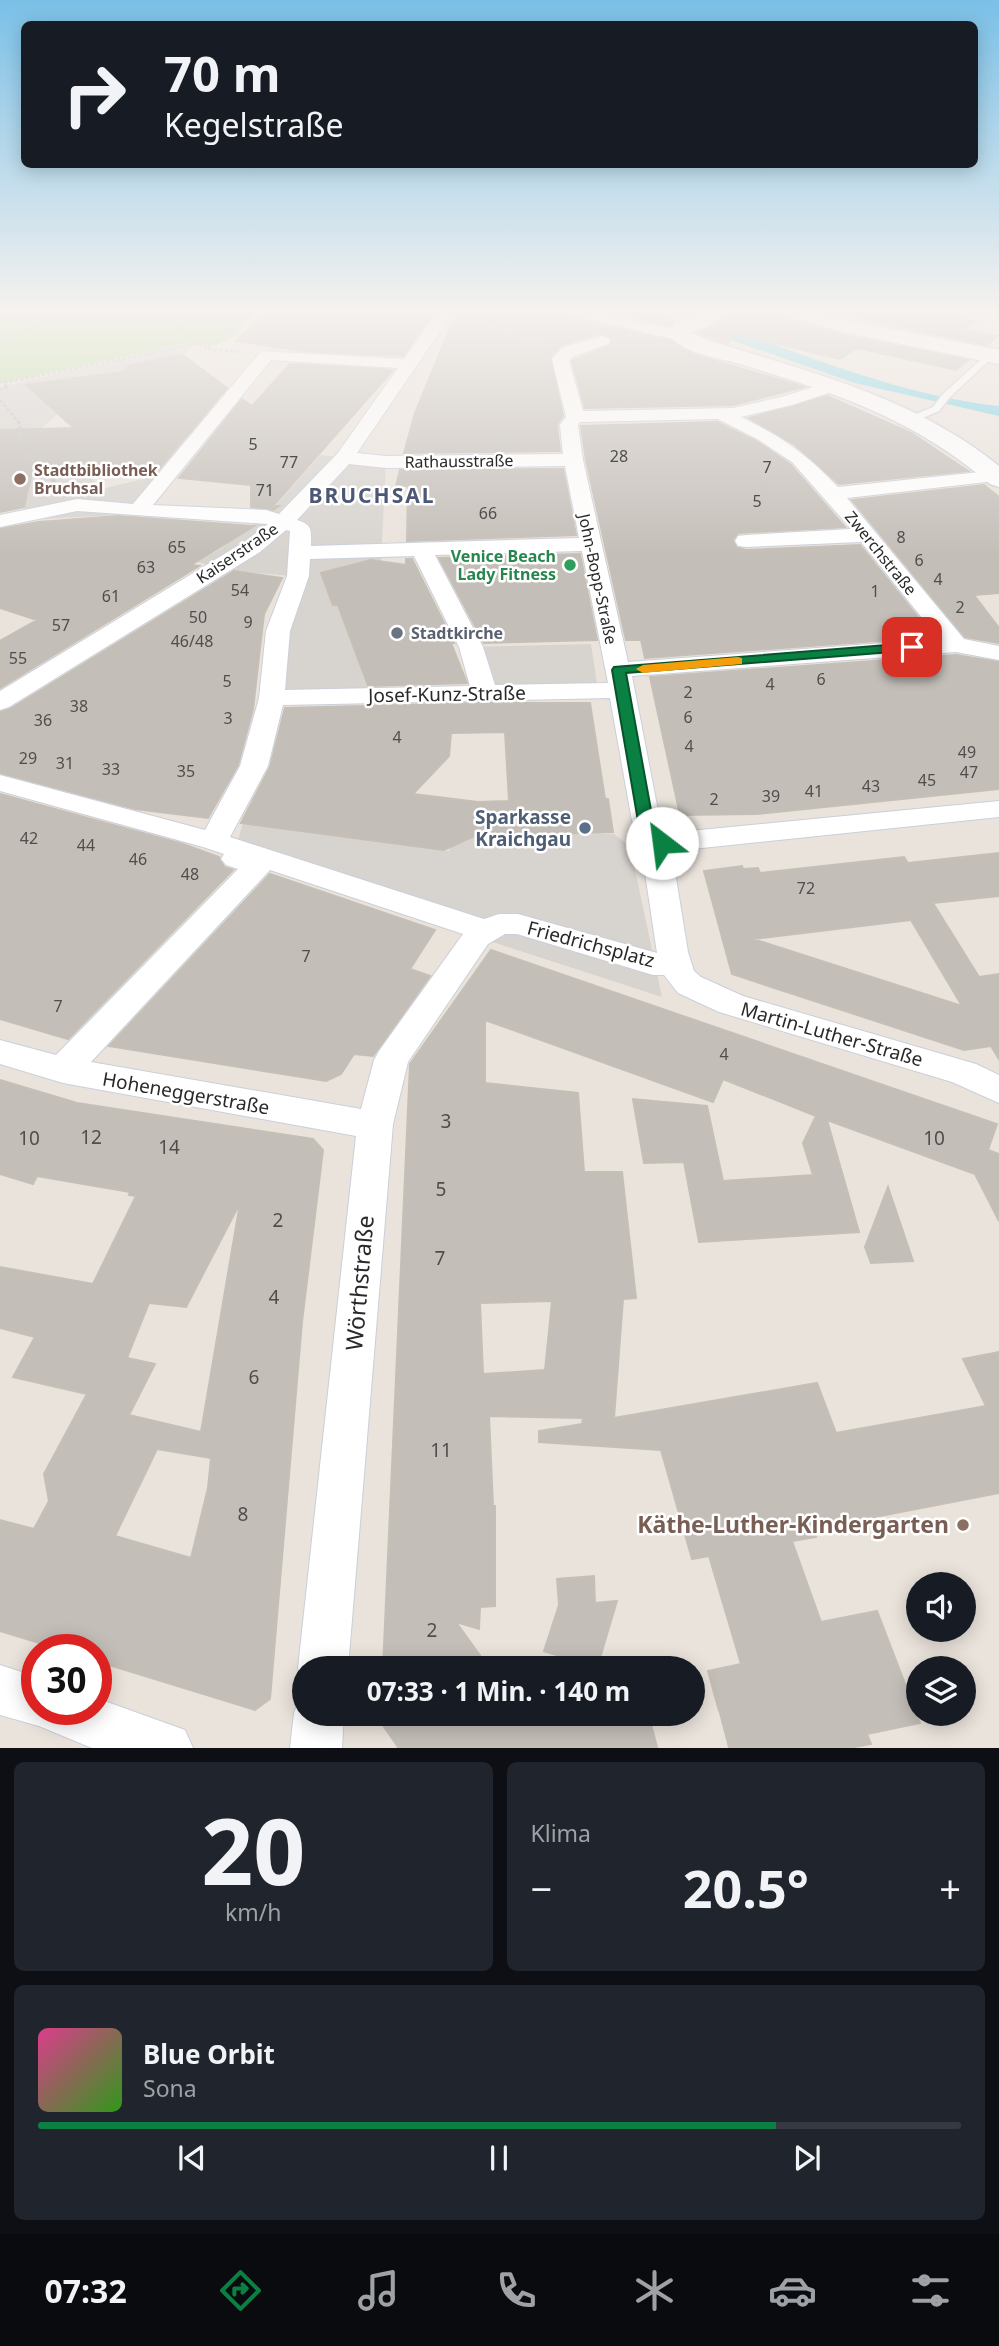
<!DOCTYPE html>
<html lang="de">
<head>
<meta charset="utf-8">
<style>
	body { margin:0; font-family:"Noto Sans",sans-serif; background:#20242c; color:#f1f3f6; height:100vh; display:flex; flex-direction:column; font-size:26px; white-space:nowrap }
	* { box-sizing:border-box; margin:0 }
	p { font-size:23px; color:#9ea1a6 }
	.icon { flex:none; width:38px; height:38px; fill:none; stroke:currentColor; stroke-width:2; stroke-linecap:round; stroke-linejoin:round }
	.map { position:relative; height:1748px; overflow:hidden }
	.panel { display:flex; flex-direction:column; gap:14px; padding:14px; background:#0d0f14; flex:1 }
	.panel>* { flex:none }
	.hud { position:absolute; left:21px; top:21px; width:957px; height:147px; border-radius:10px; box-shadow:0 4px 18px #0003; background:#171b24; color:#f1f3f6; overflow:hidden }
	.tools { position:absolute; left:906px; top:1572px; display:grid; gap:14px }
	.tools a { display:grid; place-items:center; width:70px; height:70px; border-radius:50%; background:#171b24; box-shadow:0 4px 18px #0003; font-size:35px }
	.speed { position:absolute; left:21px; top:1634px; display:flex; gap:14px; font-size:35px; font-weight:700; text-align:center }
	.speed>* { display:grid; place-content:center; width:91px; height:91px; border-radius:50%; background:#171b24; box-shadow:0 4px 18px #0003; line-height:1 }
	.speed .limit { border:10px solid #d22; background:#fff; color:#111 }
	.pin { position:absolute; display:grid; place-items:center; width:60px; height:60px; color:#fff; margin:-30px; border-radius:14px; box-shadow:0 4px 10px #0006 }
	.me { position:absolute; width:77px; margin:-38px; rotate:330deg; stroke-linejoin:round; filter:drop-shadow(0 0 5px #0008) }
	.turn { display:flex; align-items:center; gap:24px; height:147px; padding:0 28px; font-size:32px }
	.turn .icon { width:91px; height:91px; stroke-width:2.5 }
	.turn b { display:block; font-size:49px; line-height:60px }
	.big { font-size:52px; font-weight:700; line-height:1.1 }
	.panel .tile { flex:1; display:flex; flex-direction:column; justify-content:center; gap:10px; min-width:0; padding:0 24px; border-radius:10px; background:#20242c }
	.panel .dial { align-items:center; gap:0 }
	.dial b { font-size:91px; line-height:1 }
	.song { display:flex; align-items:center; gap:21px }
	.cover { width:84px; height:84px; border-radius:10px; background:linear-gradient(135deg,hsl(330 70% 55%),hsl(110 70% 35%)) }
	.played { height:7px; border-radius:4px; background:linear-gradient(90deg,#0b8043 80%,#363941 80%) }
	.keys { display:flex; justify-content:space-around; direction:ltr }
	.heat { display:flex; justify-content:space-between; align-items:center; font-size:38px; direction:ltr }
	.panel .tiles { flex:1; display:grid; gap:14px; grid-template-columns:1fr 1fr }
	.tile:last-child { grid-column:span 2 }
	.trip { position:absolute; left:292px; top:1656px; width:413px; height:70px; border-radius:35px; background:#171b24; box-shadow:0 4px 18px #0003; font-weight:700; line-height:70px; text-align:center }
	.dock { display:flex; height:112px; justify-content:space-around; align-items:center; background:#090b0e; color:#9ea1a6 }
	.dock .icon { width:49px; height:49px }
	.dock .active { color:#0b8043 }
	.dock b { font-size:32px; color:#f1f3f6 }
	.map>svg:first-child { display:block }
	.green { fill:#b8dd9c }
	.plaza { fill:#d7d3cf }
	.water { fill:#76d1e5 }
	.building { fill:#c3beb8; stroke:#c6bfb6; stroke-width:2; fill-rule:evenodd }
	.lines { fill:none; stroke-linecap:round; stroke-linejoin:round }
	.street-tunnel { stroke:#c3beb8; stroke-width:18; stroke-dasharray:18 9; stroke-linecap:butt }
	.lane-casing { stroke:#cacfda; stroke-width:3 }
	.street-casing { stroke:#cacfda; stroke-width:2 }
	.secondary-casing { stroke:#cacfda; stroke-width:3 }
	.path-far1 { stroke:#c3c3c3; stroke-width:2.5; stroke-dasharray:3.5 2; stroke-linecap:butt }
	.path { stroke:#c3c3c3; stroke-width:3.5; stroke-dasharray:4.5 2.5; stroke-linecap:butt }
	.lane { fill:#fff; fill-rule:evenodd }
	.street { fill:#fff; fill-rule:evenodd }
	.secondary { fill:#fff; fill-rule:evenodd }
	.route { fill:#0b8043; stroke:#07532c; stroke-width:2 }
	.slow { fill:#f59e0b }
	.education-dot { fill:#8d6e63; stroke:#fff; stroke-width:2.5 }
	.leisure-dot { fill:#2e9e5b; stroke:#fff; stroke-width:2.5 }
	.worship-dot { fill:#6b7280; stroke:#fff; stroke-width:2.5 }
	.service-dot { fill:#5c6f8a; stroke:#fff; stroke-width:2.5 }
	.labels { text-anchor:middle; stroke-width:5; stroke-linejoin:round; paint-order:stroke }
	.number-label { font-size:16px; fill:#504e4d }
	.far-street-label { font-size:16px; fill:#292929; stroke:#fff }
	.far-education-label { font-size:16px; font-weight:bold; fill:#785e54; stroke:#fff; text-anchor:start }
	.far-leisure-label { font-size:16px; font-weight:bold; fill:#27864d; stroke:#fff; text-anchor:end }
	.far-worship-label { font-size:16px; font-weight:bold; fill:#5b616d; stroke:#fff; text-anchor:start }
	.street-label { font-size:19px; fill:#292929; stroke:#fff }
	.service-label { font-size:19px; font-weight:bold; fill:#4e5e75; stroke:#fff; text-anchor:end }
	.near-number-label { font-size:19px; fill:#504e4d }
	.far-district-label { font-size:21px; font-weight:bold; letter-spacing:2px; fill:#4d5877; stroke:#fff }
	.near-street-label { font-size:23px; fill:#292929; stroke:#fff }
	.near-education-label { font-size:23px; font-weight:bold; fill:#785e54; stroke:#fff; text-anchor:end }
</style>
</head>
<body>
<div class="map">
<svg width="999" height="1748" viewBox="0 0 999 1748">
	<rect width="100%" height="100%" fill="#eae3dc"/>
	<path class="green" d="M0 311H256C234 337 223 352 187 343L0 383Z"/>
	<path class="plaza" d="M186 344 194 346 182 355 129 366 122 372 27 385 58 414 26 441 81 468 102 489 155 476 191 436 167 433 182 410 217 414 137 514 3 521 10 512 24 511 33 469 3 430H0V387Z
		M320 455 386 462 381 561 326 586 332 604 338 605 370 696 268 698 292 576 234 571 197 562 220 549 270 512Z
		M591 644 598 691 485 693 471 647Z
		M243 823 449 851 452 843 467 840 470 835 614 834 630 846 662 997 477 937 235 850Z"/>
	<path class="water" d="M715 323C807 356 901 395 999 406V416L855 383 702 330Z"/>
	<path class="building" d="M267 311H435L403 356 302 351 236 341Z
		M457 311H563L567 317 673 341 692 354 804 387 733 405 585 408 572 361 610 345V337L601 333 561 345 550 357 563 416 557 425 560 451 404 453 415 413Z
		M607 311H655L673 322 671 326Z
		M735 311H780L785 318 842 335 968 360 956 370 857 348 840 359 732 333 728 344 698 333 730 317Z
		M825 311H934L977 321 962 329 998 336 987 345Z
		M178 355H183L227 388 154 475 34 464 24 507 0 512V430L74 428 26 385 122 372 129 366Z
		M290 364 393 370 273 506H279L273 510 251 507V485L179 478 242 399 252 406Z
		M827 396 911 433 968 471 839 484 795 445 749 418Z
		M717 422 756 441 790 464 845 527 738 533 733 540 736 547 746 550 860 545 934 637 645 658 641 640H626L586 460 581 426Z
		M563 469 576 535 407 541 408 486H396L400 470Z
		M984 485 999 497V593L974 595 999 628V643L965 637 852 500Z
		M118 516 254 526 191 565 199 566 0 688V641L37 620 0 608V529L39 522Z
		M580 554 597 640 484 643 439 558Z
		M406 559H412L454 643H451L467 683 368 686 338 605H333L321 573 371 560 406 565Z
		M234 571 282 578 264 614 253 709 238 765 208 818 135 809 0 773V712L10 709Z
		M956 655 999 662V789L757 814 680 815 650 677Z
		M480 703H590L605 799H608L613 832 472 837 444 850 241 823 270 767 285 708ZM505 732 509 801 478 802 413 794 449 756 451 733Z
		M0 794 183 844 219 857 224 867 233 870 68 1039 0 1019Z
		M999 853V896L933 903 979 977 999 974V1059L991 1046 964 1050 732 974 704 871 742 866 743 869 758 868 760 873 904 857 908 863ZM911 920 962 1006 753 939Z
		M270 874 435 930 410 969 430 976 373 1056 354 1054 341 1074 326 1081 109 1046Z
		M491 950 997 1124 988 1150 999 1154V1221L975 1174 827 1120 859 1232 699 1242 684 1162 644 1163 633 1099 707 1106 723 1181 813 1175 803 1143 816 1116 723 1079 713 1102 485 1020V1083L578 1093 584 1172H622L636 1298 623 1299 614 1418 817 1383 836 1433 986 1406 963 1359 999 1352V1493L813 1529 816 1537 792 1541 821 1622 877 1611 920 1723 867 1734 871 1744 854 1747H729L720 1713H727L719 1711 708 1671 741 1664 709 1556 692 1559 661 1450 539 1442V1431L582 1424 583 1418 489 1416 493 1506H495V1606L480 1607 479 1629 456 1622 489 1668H383L410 1064ZM552 1301 545 1370 483 1374 480 1303Z
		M0 1080 77 1103 313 1139 323 1150 302 1322 270 1699 255 1710 96 1661V1650H62L0 1631V1520L34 1529 49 1501 44 1474 87 1394 13 1377 35 1337 0 1328V1267L93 1284 136 1196 129 1195 130 1192 37 1176 33 1184 0 1174ZM240 1203 201 1432 129 1415 155 1364 127 1358 149 1303 186 1307ZM157 1449 211 1458 208 1488 191 1558 115 1536Z
		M888 1187 913 1261 871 1263 865 1247Z
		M594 1576 595 1603 617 1601 597 1668 544 1651 559 1605 557 1579Z
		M381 1713H521L524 1717 525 1713H648L657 1747H398L380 1721Z"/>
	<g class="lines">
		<path class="street-tunnel" d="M602 341 628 331"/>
		<g class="lane-casing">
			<path id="lane" d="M988 353 995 355 949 398 939 411 915 421H909V417L933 407 943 394Z"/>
		</g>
		<g class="street-casing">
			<path id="street" d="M438 311H454L357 453 386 456 563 454 560 425 566 417 552 359 562 348 602 336 608 338 610 341 608 344 574 356 569 360 583 411 733 408 781 397 832 381 838 382 841 386 838 390 792 405 741 417C784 438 805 453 838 487L999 470V480L995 481 847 498 964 639 999 646V660L956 652 632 676 660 821 669 833 999 801V817L673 851 672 853 688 952 694 971 701 977 743 996 976 1064 999 1075V1103L952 1082 719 1012 678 993 664 975H653L517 934H505L488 944 408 1062 393 1124 348 1668H304V1683L298 1668 356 1136 63 1083 0 1064V1040L56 1055 238 869 226 865 221 859 224 854 203 847 0 791V775L205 830 240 766 259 698 266 631 287 576 290 531 286 530 260 552 9 707 0 710V691L244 542 268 524 77 511 0 527V515L77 499 133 504 261 351 404 359ZM271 360 398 368 337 454 279 514 266 510 153 505ZM718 419 757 439 792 462 851 529 746 535 738 536 735 541 738 546 746 547 861 542 939 639 628 662 583 460 578 425 580 422ZM349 464 386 468 565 466 579 538 311 546C311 530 313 525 297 520ZM582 551 608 683 495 685 483 647 435 555ZM414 556 459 647 470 686 285 690 290 631 309 576 310 559ZM610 698 632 821 647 843 642 853 657 953 518 914H499L484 919 230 837 268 766 283 705ZM270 870 463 934 379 1051 374 1060 361 1109 91 1062Z
				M566 311H595L688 333 690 336 682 341 568 314Z
				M0 1665 37 1677V1710H96V1698L185 1730 193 1748H92L39 1726 0 1715Z
				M304 1694V1713H344L342 1748H290L294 1713 301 1695Z"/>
		</g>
		<g class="secondary-casing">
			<path id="secondary" d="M704 311H732L729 315 692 333 707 340C810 372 914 397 999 466V487L990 484C911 417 837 394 740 364 720 358 684 354 671 336L675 324Z
				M783 311H815L847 320 999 350V364L843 332 786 315Z"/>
		</g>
		<path class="path-far1" d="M181 311 182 317 177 326 202 342 199 343 207 349 238 352
			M465 324 494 327 544 343
			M0 337 88 311
			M208 348 220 340 245 311
			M0 381 8 387 0 390
			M4 383 199 343
			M0 400 20 424 22 449
			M28 455 53 480"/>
		<path class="path" d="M52 479 57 484"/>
		<use href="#lane" class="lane"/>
		<use href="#street" class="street"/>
		<use href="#secondary" class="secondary"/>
	</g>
	<linearGradient id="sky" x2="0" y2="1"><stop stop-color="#7ac0e7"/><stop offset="0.56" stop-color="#f6f2ef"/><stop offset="1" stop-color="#f6f2ef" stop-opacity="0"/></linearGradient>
	<rect width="999" height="556" fill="url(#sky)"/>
	<path class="route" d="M912 643 917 645V650L626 673 653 821 669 843 667 847H656L638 821 612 670 614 667Z"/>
	<path class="slow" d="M738 657 742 658V664L643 673 636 669 643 665Z"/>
	<g class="education-dot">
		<circle cx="20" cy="479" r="7"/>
		<circle cx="963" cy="1525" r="7"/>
	</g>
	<circle class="leisure-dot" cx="570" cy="565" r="7"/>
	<circle class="worship-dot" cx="397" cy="633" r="7"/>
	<circle class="service-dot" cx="585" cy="828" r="7"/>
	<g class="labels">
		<g class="number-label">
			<text x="253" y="450">5</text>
			<text x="619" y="462">28</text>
			<text x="289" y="468">77</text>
			<text x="767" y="473">7</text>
			<text x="265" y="496">71</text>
			<text x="757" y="507">5</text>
			<text x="488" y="519">66</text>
			<text x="901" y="543">8</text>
			<text x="177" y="553">65</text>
			<text x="919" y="566">6</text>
			<text x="146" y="573">63</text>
			<text x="938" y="585">4</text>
			<text x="240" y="596">54</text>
			<text x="875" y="597">1</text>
			<text x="111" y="602">61</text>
			<text x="960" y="613">2</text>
			<text x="198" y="623">50</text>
			<text x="248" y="628">9</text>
			<text x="61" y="631">57</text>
			<text x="192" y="647">46/48</text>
			<text x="18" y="664">55</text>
			<text x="821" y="685">6</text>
			<text x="227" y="687">5</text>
			<text x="770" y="690">4</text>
			<text x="688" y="698">2</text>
			<text x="79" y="712">38</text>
			<text x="688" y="723">6</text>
			<text x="228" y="724">3</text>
			<text x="43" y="726">36</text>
			<text x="397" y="743">4</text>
			<text x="689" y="752">4</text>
			<text x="967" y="758">49</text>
			<text x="28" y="764">29</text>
			<text x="65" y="769">31</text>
			<text x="111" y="775">33</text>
			<text x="186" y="777">35</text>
			<text x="969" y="778">47</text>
			<text x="927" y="786">45</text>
			<text x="871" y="792">43</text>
			<text x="814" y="797">41</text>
			<text x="771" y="802">39</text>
			<text x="714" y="805">2</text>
			<text x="29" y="844">42</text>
			<text x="86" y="851">44</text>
			<text x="138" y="865">46</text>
			<text x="190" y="880">48</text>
			<text x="806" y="894">72</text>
			<text x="306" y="962">7</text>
			<text x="58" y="1012">7</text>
			<text x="724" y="1060">4</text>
		</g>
		<g class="far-street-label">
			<text transform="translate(459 461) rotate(-1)" y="6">Rathausstraße</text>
			<text transform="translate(237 553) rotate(-34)" y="6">Kaiserstraße</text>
			<text transform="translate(881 553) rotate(51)" y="6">Zwerchstraße</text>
			<text transform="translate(598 579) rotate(78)" y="6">John-Bopp-Straße</text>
		</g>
		<g class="far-education-label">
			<text x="34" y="476">Stadtbibliothek<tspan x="34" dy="18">Bruchsal</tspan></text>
		</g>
		<g class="far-leisure-label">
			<text x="556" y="562">Venice Beach<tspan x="556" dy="18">Lady Fitness</tspan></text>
		</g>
		<g class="far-worship-label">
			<text x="411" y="639">Stadtkirche</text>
		</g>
		<g class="street-label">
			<text transform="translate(447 694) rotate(-1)" y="7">Josef-Kunz-Straße</text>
			<text transform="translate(591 944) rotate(15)" y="7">Friedrichsplatz</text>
			<text transform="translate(832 1034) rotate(16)" y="7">Martin-Luther-Straße</text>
			<text transform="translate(186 1093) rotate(10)" y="7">Hoheneggerstraße</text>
		</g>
		<g class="service-label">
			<text x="571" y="824">Sparkasse<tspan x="571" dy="22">Kraichgau</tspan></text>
		</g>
		<g class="near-number-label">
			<text x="446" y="1128">3</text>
			<text x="91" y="1144">12</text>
			<text x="29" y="1145">10</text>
			<text x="934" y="1145">10</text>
			<text x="169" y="1154">14</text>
			<text x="441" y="1196">5</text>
			<text x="278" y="1227">2</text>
			<text x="440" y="1265">7</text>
			<text x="274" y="1304">4</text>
			<text x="254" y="1384">6</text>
			<text x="441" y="1457">11</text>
			<text x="243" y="1521">8</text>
			<text x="432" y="1637">2</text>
		</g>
		<g class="far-district-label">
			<text x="372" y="503">BRUCHSAL</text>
		</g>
		<g class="near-street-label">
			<text transform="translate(360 1283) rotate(-85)" y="8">Wörthstraße</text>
		</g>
		<g class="near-education-label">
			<text x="949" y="1533">Käthe-Luther-Kindergarten</text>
		</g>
	</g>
</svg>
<div class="tools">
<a><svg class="icon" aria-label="sound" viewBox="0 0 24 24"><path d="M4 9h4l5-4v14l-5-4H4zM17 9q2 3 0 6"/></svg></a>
<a><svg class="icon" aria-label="layers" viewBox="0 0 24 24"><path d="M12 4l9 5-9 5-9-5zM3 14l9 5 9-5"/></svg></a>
</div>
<div class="speed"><div class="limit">30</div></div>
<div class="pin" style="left:912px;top:647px;background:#d93025"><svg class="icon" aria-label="arrive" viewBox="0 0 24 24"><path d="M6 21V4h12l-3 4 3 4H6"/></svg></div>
<svg class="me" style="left:662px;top:843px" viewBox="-20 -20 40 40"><circle r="19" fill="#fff"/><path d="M0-13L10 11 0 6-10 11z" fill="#0b8043"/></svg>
<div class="trip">07:33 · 1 Min. · 140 m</div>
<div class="hud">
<div class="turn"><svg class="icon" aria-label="right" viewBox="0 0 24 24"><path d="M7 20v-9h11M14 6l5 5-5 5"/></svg><div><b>70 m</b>Kegelstraße</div></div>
</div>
</div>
<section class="panel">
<div class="tiles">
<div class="tile dial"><b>20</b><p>km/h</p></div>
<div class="tile"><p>Klima</p>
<div class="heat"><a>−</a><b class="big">20.5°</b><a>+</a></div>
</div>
<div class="tile">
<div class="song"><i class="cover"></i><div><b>Blue Orbit</b><p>Sona</p></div></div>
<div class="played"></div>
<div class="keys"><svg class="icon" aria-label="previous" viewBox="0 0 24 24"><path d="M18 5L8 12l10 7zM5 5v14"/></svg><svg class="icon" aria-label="pause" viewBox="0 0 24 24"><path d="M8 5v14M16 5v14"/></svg><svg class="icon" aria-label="next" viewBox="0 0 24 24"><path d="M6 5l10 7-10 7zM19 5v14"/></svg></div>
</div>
</div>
</section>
<nav class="dock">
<b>07:32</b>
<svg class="icon active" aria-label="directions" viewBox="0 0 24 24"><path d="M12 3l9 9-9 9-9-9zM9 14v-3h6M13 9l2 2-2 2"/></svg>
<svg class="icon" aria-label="music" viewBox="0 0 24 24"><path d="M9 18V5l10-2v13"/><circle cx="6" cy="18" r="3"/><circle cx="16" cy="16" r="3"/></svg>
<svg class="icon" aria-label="phone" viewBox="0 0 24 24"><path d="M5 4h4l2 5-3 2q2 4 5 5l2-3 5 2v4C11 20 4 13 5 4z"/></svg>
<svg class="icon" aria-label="climate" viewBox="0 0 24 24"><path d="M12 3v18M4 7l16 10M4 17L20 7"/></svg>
<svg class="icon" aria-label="car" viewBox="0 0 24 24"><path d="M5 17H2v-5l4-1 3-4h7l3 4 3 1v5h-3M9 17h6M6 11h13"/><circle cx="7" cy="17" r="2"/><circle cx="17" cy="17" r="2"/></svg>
<svg class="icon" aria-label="filters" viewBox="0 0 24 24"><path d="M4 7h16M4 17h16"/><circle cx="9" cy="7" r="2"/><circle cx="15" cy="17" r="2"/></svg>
</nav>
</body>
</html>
